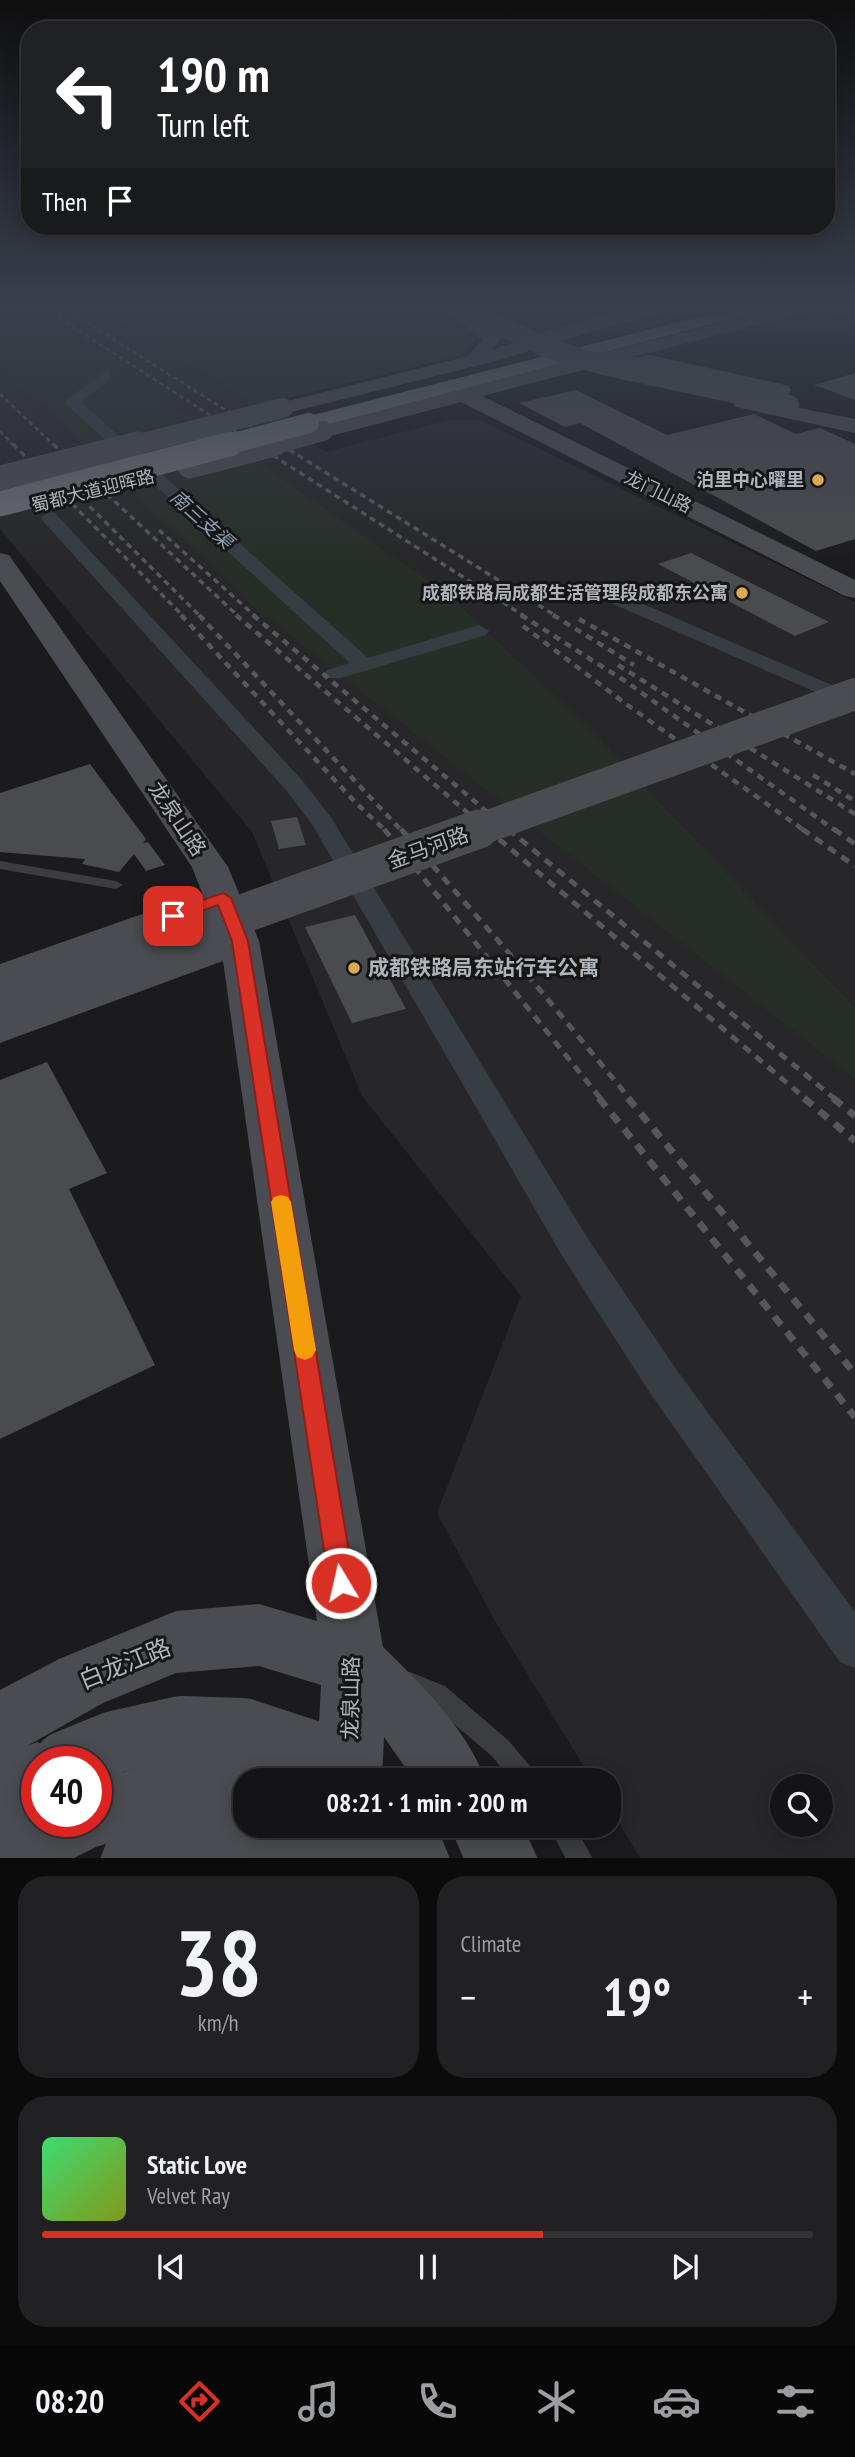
<!DOCTYPE html>
<html lang="en">
<head>
<meta charset="utf-8">
<style>
	body { margin:0; font-family:"PT Sans Narrow","Noto Sans SC",sans-serif; background:#212123; color:#f1f3f6; height:100vh; display:flex; flex-direction:column; font-size:26px; white-space:nowrap }
	* { box-sizing:border-box; margin:0 }
	p { font-size:23px; color:#9d9ea1 }
	.icon { flex:none; width:38px; height:38px; fill:none; stroke:currentColor; stroke-width:2; stroke-linecap:round; stroke-linejoin:round }
	.map { position:relative; height:1858px; overflow:hidden }
	.drawer { display:flex; flex-direction:column; gap:18px; padding:18px; background:#0b0b0c; flex:1 }
	.drawer>* { flex:none }
	.hud { position:absolute; left:21px; top:21px; width:814px; height:214px; border-radius:28px; box-shadow:0 4px 18px #0003,0 0 0 2px #333335; background:#202124; color:#fff; overflow:hidden }
	.tools { position:absolute; left:770px; top:1774px; display:grid; gap:14px }
	.tools a { display:grid; place-items:center; width:63px; height:63px; border-radius:50%; background:#141416; box-shadow:0 4px 18px #0003,0 0 0 2px #333335; font-size:35px }
	.speed { position:absolute; left:21px; top:1746px; display:flex; gap:14px; font-size:35px; font-weight:700; text-align:center }
	.speed>* { display:grid; place-content:center; width:91px; height:91px; border-radius:50%; background:#141416; box-shadow:0 4px 18px #0003,0 0 0 2px #333335; line-height:1 }
	.speed .limit { border:10px solid #d22; background:#fff; color:#111 }
	.pin { position:absolute; display:grid; place-items:center; width:60px; height:60px; color:#fff; margin:-30px; border-radius:14px; box-shadow:0 4px 10px #0006 }
	.me { position:absolute; width:77px; margin:-38px; rotate:351deg; stroke-linejoin:round; filter:drop-shadow(0 0 5px #0008) }
	.turn { display:flex; align-items:center; gap:24px; height:147px; padding:0 21px; font-size:32px }
	.turn .icon { width:91px; height:91px; stroke-width:2.5 }
	.turn b { display:block; font-size:49px; line-height:60px }
	.then { display:flex; align-items:center; height:66px; padding:0 21px; background:#0003; gap:14px; font-size:26px }
	.big { font-size:52px; font-weight:700; line-height:1.1 }
	.drawer .widget { flex:1; display:flex; flex-direction:column; justify-content:center; gap:10px; min-width:0; padding:0 24px; border-radius:28px; background:#212123 }
	.drawer .dial { align-items:center; gap:0 }
	.dial b { font-size:91px; line-height:1 }
	.song { display:flex; align-items:center; gap:21px }
	.cover { width:84px; height:84px; border-radius:10px; background:linear-gradient(135deg,hsl(140 70% 55%),hsl(70 70% 35%)) }
	.played { height:7px; border-radius:4px; background:linear-gradient(90deg,#d93025 65%,#333335 65%) }
	.keys { display:flex; justify-content:space-around; direction:ltr }
	.heat { display:flex; justify-content:space-between; align-items:center; font-size:38px; direction:ltr }
	.drawer .tiles { flex:1; display:grid; gap:18px; grid-template-columns:1fr 1fr }
	.widget:last-child { grid-column:span 2 }
	.trip { position:absolute; left:233px; top:1768px; width:388px; height:70px; border-radius:28px; background:#141416; box-shadow:0 4px 18px #0003,0 0 0 2px #333335; font-weight:700; line-height:70px; text-align:center }
	.tab-bar { display:flex; height:112px; justify-content:space-around; align-items:center; background:#080809; color:#9d9ea1 }
	.tab-bar .icon { width:49px; height:49px }
	.tab-bar .active { color:#d93025 }
	.tab-bar b { font-size:32px; color:#f1f3f6 }
	.map>svg:first-child { display:block }
	.built { fill:#272729; fill-rule:evenodd }
	.green { fill:#272e28 }
	.lines { fill:none; stroke-linecap:round; stroke-linejoin:round }
	.canal { fill:#363e44; fill-rule:evenodd }
	.building { fill:#4a4b4e }
	.lane { fill:#3c3d41; fill-rule:evenodd }
	.street { fill:#3c3d41; fill-rule:evenodd }
	.secondary { fill:#4a4c51; fill-rule:evenodd }
	.highway { fill:#696b71; fill-rule:evenodd }
	.rail-far4 { stroke:#55575c; stroke-width:2.5; stroke-dasharray:4.5 3.5; stroke-linecap:butt }
	.rail-far3 { stroke:#55575c; stroke-width:3.5; stroke-dasharray:6 4.5; stroke-linecap:butt }
	.rail-far2 { stroke:#55575c; stroke-width:4.5; stroke-dasharray:7 6; stroke-linecap:butt }
	.rail-far1 { stroke:#55575c; stroke-width:5; stroke-dasharray:9 7; stroke-linecap:butt }
	.rail { stroke:#55575c; stroke-width:7; stroke-dasharray:11 9; stroke-linecap:butt }
	.secondary-bridge-far4 { stroke:#4a4c51; stroke-width:20 }
	.secondary-bridge-far3 { stroke:#4a4c51; stroke-width:25 }
	.secondary-bridge-far2 { stroke:#4a4c51; stroke-width:32 }
	.secondary-bridge-far1 { stroke:#4a4c51; stroke-width:39 }
	.secondary-bridge { stroke:#4a4c51; stroke-width:62 }
	.highway-bridge-far1 { stroke:#696b71; stroke-width:20 }
	.highway-bridge { stroke:#696b71; stroke-width:25 }
	.route { fill:#d93025; stroke:#8d1f18; stroke-width:2 }
	.slow { fill:#f59e0b }
	.poi-dot { fill:#dcaa53; stroke:#161618; stroke-width:2.5 }
	.labels { text-anchor:middle; stroke-width:6; stroke-linejoin:round; paint-order:stroke }
	.far-poi-label { font-size:18px; font-weight:bold; fill:#afb3ba; stroke:#161618; text-anchor:end }
	.far-street-label { font-size:18px; fill:#afb3ba; stroke:#161618 }
	.far-water-label { font-size:19px; font-style:italic; fill:#8ba0b0; stroke:#161618 }
	.street-label { font-size:21px; fill:#afb3ba; stroke:#161618 }
	.poi-label { font-size:21px; font-weight:bold; fill:#afb3ba; stroke:#161618; text-anchor:start }
	.near-street-label { font-size:24px; fill:#afb3ba; stroke:#161618 }
</style>
</head>
<body>
<div class="map">
<svg width="855" height="1859" viewBox="0 0 855 1859">
	<rect width="100%" height="100%" fill="#1b1b1d"/>
	<path class="built" d="M0 309H97L257 405 326 452 452 419 482 421 855 602V1858H640L609 1807V1780H592L495 1621 437 1513 521 1296 362 1096 252 832 0 529ZM782 1787H821V1825H782Z"/>
	<path class="green" d="M0 309H23L250 457 446 593 590 729 855 1008V1079L255 608 0 366Z
		M97 309H435L479 337 459 356 257 405Z"/>
	<g class="lines">
		<path class="canal" d="M105 372 110 373V379L81 402 368 658 479 625 489 631 486 635 341 678H327L324 674 327 670 350 663 67 405V399Z
			M49 512 55 513 302 780 332 819 588 1239 676 1369 855 1612V1668L840 1662 650 1393 564 1259 313 826 286 790 43 521 41 517Z
			M599 585 855 695V709L597 597 588 600 579 594 581 590Z"/>
	</g>
	<path class="building" d="M855 373V400L814 385Z
		M576 390 667 435 754 414 796 434 820 428 855 444V539L816 551 580 423 565 427 519 403Z
		M691 553 829 622 795 636 658 564Z
		M90 764 146 839 143 843 148 842 165 865 146 871 134 854 119 872 82 864 85 859 0 852V793Z
		M297 817 306 845 279 849 271 821Z
		M355 915 406 1009 352 1023 305 927Z
		M47 1062 107 1173 69 1189 155 1365 0 1439V1080Z"/>
	<g class="lines">
		<path class="lane" d="M689 309H697L643 328 638 327Z
			M762 309H771L739 318 736 316Z
			M0 861 116 881 123 885 116 889 0 869Z
			M410 1672 445 1686 509 1741 534 1771 537 1780H510L493 1757 429 1703 402 1692 398 1684 402 1676Z
			M548 1825H574L593 1859H566Z"/>
		<path class="street" d="M829 309H845L855 313V321Z"/>
		<path class="secondary" d="M443 309H463L499 334 501 338 493 349C550 332 613 303 673 309L670 313 610 326 496 361 283 414 276 412 272 408 276 404 469 356 482 339Z
			M777 309H805L802 313 629 358 650 355 781 384 788 386 791 390 788 394 781 396 650 367 621 368 618 364 621 360 482 396 855 580V598L845 596 461 402 323 438 315 436 312 431 315 426Z
			M743 397 855 419V433L736 407 733 403 736 399Z
			M0 553 9 555 228 867 259 941 383 1647C424 1687 464 1726 486 1780H414L384 1737 382 1780H316L321 1685 259 1666 176 1673 103 1703 27 1746 37 1742 61 1751 65 1762H37V1811L0 1828V1758L8 1754 0 1758V1690L59 1659 176 1611 259 1604 317 1621 223 961 0 1043V1012L218 935 211 916 0 991V964L202 893 192 867 0 581Z
			M245 1752 269 1762 276 1780H245V1825H428L440 1834 450 1859H100L106 1844 96 1847 72 1837 66 1822H96V1779L194 1753Z
			M449 1825H522L538 1859H464Z"/>
		<path class="highway" d="M730 309H758L755 313 309 429 301 428 298 423 301 418Z"/>
		<path class="rail-far4" d="M45 309 258 446
			M65 309 283 446
			M0 394 55 446
			M0 431 14 446"/>
		<path class="rail-far3" d="M13 444 183 616
			M53 444 238 616
			M255 444 524 616
			M280 444 556 616
			M45 462 200 616
			M159 530 255 616"/>
		<path class="rail-far2" d="M181 615 357 804 386 831
			M199 615 402 831
			M236 615 489 831
			M253 615 510 831
			M521 615 625 681 836 831
			M553 615 634 665
			M579 619 855 774
			M523 626 626 704 805 831
			M618 665 855 814
			M813 775 855 801"/>
		<path class="rail-far1" d="M384 829 601 1099
			M401 829 521 967 630 1099
			M487 829 806 1099
			M508 829 835 1099
			M802 829 855 866
			M834 829 855 844"/>
		<path class="rail" d="M599 1098 855 1417
			M628 1098 855 1374
			M804 1098 855 1141
			M833 1098 855 1116"/>
		<path class="secondary-bridge-far4" d="M466 309 548 348 603 365 789 405
			M131 446 283 408
			M268 446 323 431"/>
		<path class="secondary-bridge-far3" d="M190 466 274 444
			M0 478 138 444"/>
		<path class="secondary-bridge-far2" d="M475 831 855 694"/>
		<path class="secondary-bridge-far1" d="M0 1001 479 829"/>
		<path class="secondary-bridge" d="M65 1762 114 1742 181 1727 243 1729 313 1752 355 1780
			M2 1859 77 1822"/>
		<path class="highway-bridge-far1" d="M223 446 309 423"/>
		<path class="highway-bridge" d="M0 504 230 444"/>
	</g>
	<linearGradient id="sky" x2="0" y2="1"><stop stop-color="#0f0f10"/><stop offset="0.54" stop-color="#393f4c"/><stop offset="1" stop-color="#393f4c" stop-opacity="0"/></linearGradient>
	<rect width="855" height="569" fill="url(#sky)"/>
	<path class="route" d="M223 893 231 898 248 941 354 1583 350 1591 341 1595 332 1591 329 1583 232 941 218 905 173 921 165 916 168 912Z"/>
	<path class="slow" d="M281 1195 288 1197 291 1202 316 1350 312 1357 305 1360 297 1357 294 1350 271 1202 274 1197Z"/>
	<g class="poi-dot">
		<circle cx="818" cy="480" r="7"/>
		<circle cx="742" cy="593" r="7"/>
		<circle cx="354" cy="968" r="7"/>
	</g>
	<g class="labels">
		<g class="far-poi-label">
			<text x="804" y="486">泊里中心曜里</text>
			<text x="728" y="599">成都铁路局成都生活管理段成都东公寓</text>
		</g>
		<g class="far-street-label">
			<text transform="translate(93 491) rotate(-14)" y="6">蜀都大道迎晖路</text>
			<text transform="translate(658 492) rotate(26)" y="6">龙门山路</text>
		</g>
		<g class="far-water-label">
			<text transform="translate(202 519) rotate(42)" y="7">南三支渠</text>
		</g>
		<g class="street-label">
			<text transform="translate(177 819) rotate(56)" y="7">龙泉山路</text>
			<text transform="translate(428 848) rotate(-20)" y="7">金马河路</text>
			<text transform="translate(351 1698) rotate(-89)" y="7">龙泉山路</text>
		</g>
		<g class="poi-label">
			<text x="368" y="975">成都铁路局东站行车公寓</text>
		</g>
		<g class="near-street-label">
			<text transform="translate(125 1664) rotate(-22)" y="8">白龙江路</text>
		</g>
	</g>
</svg>
<div class="tools">
<a><svg class="icon" aria-label="search" viewBox="0 0 24 24"><circle cx="10" cy="10" r="6"/><path d="M15 15l6 6"/></svg></a>
</div>
<div class="speed"><div class="limit">40</div></div>
<div class="pin" style="left:173px;top:916px;background:#d93025"><svg class="icon" aria-label="arrive" viewBox="0 0 24 24"><path d="M6 21V4h12l-3 4 3 4H6"/></svg></div>
<svg class="me" style="left:341px;top:1583px" viewBox="-20 -20 40 40"><circle r="17" fill="#d93025" stroke="#fff" stroke-width="3"/><path d="M0-11L8 9 0 5-8 9z" fill="#fff"/></svg>
<div class="trip">08:21 · 1 min · 200 m</div>
<div class="hud">
<div class="turn"><svg class="icon" aria-label="left" viewBox="0 0 24 24"><path d="M17 20v-9H6M10 6l-5 5 5 5"/></svg><div><b>190 m</b>Turn left</div></div>
<div class="then">Then<svg class="icon" aria-label="arrive" viewBox="0 0 24 24"><path d="M6 21V4h12l-3 4 3 4H6"/></svg></div>
</div>
</div>
<section class="drawer">
<div class="tiles">
<div class="widget dial"><b>38</b><p>km/h</p></div>
<div class="widget"><p>Climate</p>
<div class="heat"><a>−</a><b class="big">19°</b><a>+</a></div>
</div>
<div class="widget">
<div class="song"><i class="cover"></i><div><b>Static Love</b><p>Velvet Ray</p></div></div>
<div class="played"></div>
<div class="keys"><svg class="icon" aria-label="previous" viewBox="0 0 24 24"><path d="M18 5L8 12l10 7zM5 5v14"/></svg><svg class="icon" aria-label="pause" viewBox="0 0 24 24"><path d="M8 5v14M16 5v14"/></svg><svg class="icon" aria-label="next" viewBox="0 0 24 24"><path d="M6 5l10 7-10 7zM19 5v14"/></svg></div>
</div>
</div>
</section>
<nav class="tab-bar">
<b>08:20</b>
<svg class="icon active" aria-label="directions" viewBox="0 0 24 24"><path d="M12 3l9 9-9 9-9-9zM9 14v-3h6M13 9l2 2-2 2"/></svg>
<svg class="icon" aria-label="music" viewBox="0 0 24 24"><path d="M9 18V5l10-2v13"/><circle cx="6" cy="18" r="3"/><circle cx="16" cy="16" r="3"/></svg>
<svg class="icon" aria-label="phone" viewBox="0 0 24 24"><path d="M5 4h4l2 5-3 2q2 4 5 5l2-3 5 2v4C11 20 4 13 5 4z"/></svg>
<svg class="icon" aria-label="climate" viewBox="0 0 24 24"><path d="M12 3v18M4 7l16 10M4 17L20 7"/></svg>
<svg class="icon" aria-label="car" viewBox="0 0 24 24"><path d="M5 17H2v-5l4-1 3-4h7l3 4 3 1v5h-3M9 17h6M6 11h13"/><circle cx="7" cy="17" r="2"/><circle cx="17" cy="17" r="2"/></svg>
<svg class="icon" aria-label="filters" viewBox="0 0 24 24"><path d="M4 7h16M4 17h16"/><circle cx="9" cy="7" r="2"/><circle cx="15" cy="17" r="2"/></svg>
</nav>
</body>
</html>
